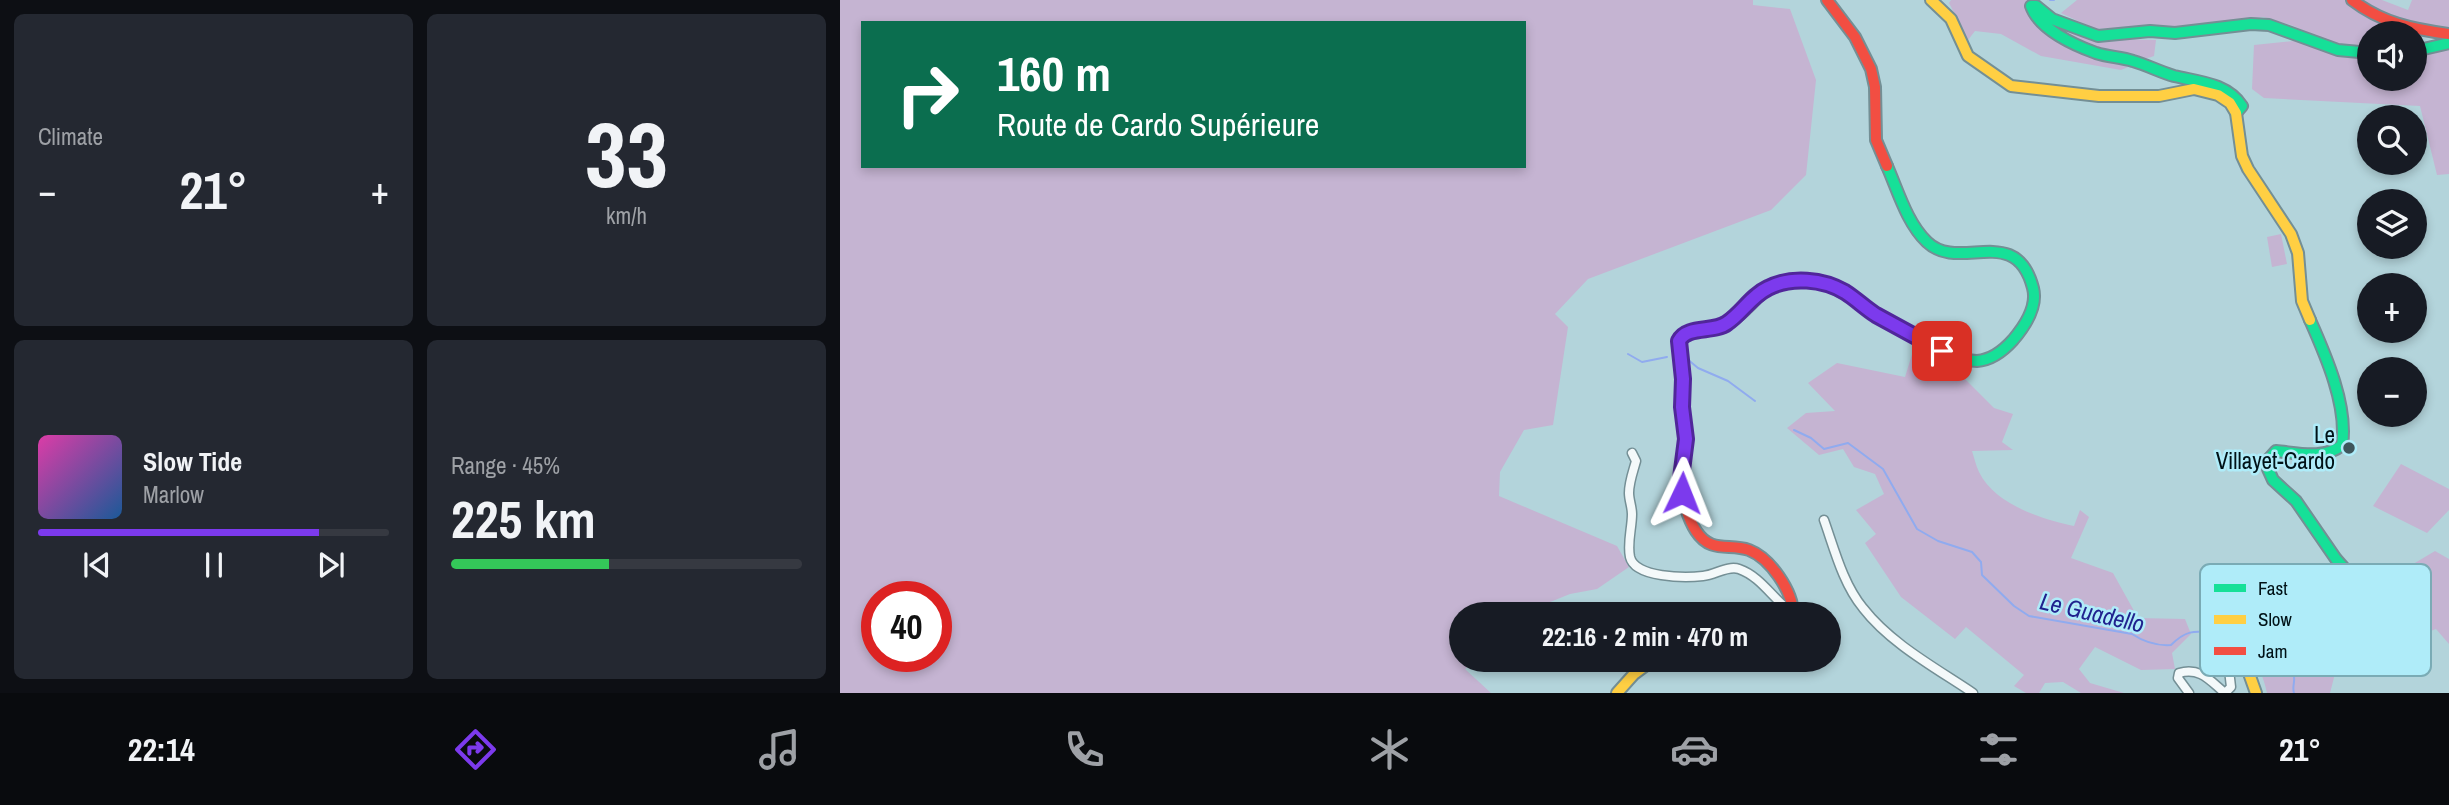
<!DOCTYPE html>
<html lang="en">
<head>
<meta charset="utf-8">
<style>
	body { margin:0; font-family:"Archivo Narrow",sans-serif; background:#242831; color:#f1f3f6; height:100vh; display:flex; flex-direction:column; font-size:26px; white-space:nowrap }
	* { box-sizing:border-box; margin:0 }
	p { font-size:23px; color:#9ea1a6 }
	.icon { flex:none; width:38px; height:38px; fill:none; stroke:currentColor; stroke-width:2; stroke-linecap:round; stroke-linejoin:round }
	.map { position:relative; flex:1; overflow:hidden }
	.panel { display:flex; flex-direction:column; gap:14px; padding:14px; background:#0d0f14; width:840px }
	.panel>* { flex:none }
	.hud { position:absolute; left:21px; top:21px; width:665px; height:147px; border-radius:0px; box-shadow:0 4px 10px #0003; background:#0b6e4f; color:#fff; overflow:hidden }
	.fabs { position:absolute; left:1517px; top:21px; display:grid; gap:14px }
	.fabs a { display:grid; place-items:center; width:70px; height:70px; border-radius:50%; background:#171b24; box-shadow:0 4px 10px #0003; font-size:35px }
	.speed { position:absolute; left:21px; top:581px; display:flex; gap:14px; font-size:35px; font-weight:700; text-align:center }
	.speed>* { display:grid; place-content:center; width:91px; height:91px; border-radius:50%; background:#171b24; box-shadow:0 4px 10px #0003; line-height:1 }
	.speed .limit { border:10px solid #d22; background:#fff; color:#111 }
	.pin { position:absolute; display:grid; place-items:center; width:60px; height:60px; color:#fff; margin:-30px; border-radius:14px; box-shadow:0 4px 10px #0006 }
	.me { position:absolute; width:77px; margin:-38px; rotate:2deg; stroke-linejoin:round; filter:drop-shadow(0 0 5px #0008) }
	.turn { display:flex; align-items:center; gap:24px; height:147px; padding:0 21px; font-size:32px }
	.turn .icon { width:91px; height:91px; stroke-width:2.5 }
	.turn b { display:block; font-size:49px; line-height:60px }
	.big { font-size:52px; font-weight:700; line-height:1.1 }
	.panel .tile { flex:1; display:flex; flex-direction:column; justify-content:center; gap:10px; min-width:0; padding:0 24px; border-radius:10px; background:#242831 }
	.panel .dial { align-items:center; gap:0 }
	.dial b { font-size:91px; line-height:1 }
	.song { display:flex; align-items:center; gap:21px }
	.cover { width:84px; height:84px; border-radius:10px; background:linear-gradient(135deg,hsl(320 70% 55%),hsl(210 70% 35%)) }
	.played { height:7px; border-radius:4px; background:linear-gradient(90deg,#7c3aed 80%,#363941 80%) }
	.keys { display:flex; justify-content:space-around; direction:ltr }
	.heat { display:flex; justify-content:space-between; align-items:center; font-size:38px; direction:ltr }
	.charge { height:10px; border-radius:5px; background:linear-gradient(90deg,#34c759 45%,#363941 0) }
	.panel .tiles { flex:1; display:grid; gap:14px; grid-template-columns:repeat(2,1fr) }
	.trip { position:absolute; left:609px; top:602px; width:392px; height:70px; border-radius:35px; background:#171b24; box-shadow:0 4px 10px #0003; font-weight:700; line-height:70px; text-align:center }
	.dock { display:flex; height:112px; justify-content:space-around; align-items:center; background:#090b0e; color:#9ea1a6 }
	.dock .icon { width:49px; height:49px }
	.dock .selected { color:#7c3aed }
	.dock b { font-size:32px; color:#f1f3f6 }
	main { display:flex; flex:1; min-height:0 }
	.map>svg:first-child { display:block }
	.green { fill:#c5b4d2; fill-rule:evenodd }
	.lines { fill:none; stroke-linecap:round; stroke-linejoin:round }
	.stream { stroke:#90abef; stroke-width:2 }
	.street-casing { stroke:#748f95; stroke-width:11 }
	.fast-casing { stroke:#748f95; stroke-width:14 }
	.slow-casing { stroke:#748f95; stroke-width:14 }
	.jam-casing { stroke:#748f95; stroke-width:14 }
	.street { stroke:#f4f9fa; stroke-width:8 }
	.fast { stroke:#16e098; stroke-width:10 }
	.slow { stroke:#ffcf43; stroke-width:10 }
	.jam { stroke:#f24e42; stroke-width:10 }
	.route-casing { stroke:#51269a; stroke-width:18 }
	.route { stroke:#7c3aed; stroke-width:12 }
	.poi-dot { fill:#3f565c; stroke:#afecf9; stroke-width:2.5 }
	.labels { text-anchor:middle; stroke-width:5; stroke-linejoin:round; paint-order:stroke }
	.poi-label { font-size:23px; fill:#001217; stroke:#afecf9; text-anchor:end }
	.water-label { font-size:24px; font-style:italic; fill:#20228e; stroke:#afecf9 }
	.key { fill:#afecf9; stroke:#7aabb5; stroke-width:2 }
	.key-label { font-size:19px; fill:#001217 }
</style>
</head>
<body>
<main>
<section class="panel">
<div class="tiles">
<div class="tile"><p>Climate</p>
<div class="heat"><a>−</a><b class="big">21°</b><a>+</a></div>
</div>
<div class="tile dial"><b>33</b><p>km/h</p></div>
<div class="tile">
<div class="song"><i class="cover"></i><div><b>Slow Tide</b><p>Marlow</p></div></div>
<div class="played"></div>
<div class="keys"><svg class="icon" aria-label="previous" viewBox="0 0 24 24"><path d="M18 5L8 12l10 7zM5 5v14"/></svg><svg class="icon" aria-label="pause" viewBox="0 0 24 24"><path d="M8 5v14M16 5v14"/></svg><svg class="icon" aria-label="next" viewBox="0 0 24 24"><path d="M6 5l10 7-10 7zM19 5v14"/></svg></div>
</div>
<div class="tile"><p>Range · 45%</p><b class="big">225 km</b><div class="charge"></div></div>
</div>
</section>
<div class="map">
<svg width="1609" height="693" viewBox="0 0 1609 693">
	<rect width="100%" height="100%" fill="#b3d4db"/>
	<path class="green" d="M0 0H913V5L950 9 976 80 966 175 931 210 748 279 715 314 728 327 713 425 684 430 660 472 659 496 777 546 789 567 757 589 730 594 680 614H621V660H639L625 669 651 693H0ZM23 23H684V166H23ZM37 597H96V656H37Z
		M1111 0H1188V9L1197 22 1293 65 1281 70 1201 56 1161 34 1135 31 1128 40 1109 3Z
		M1237 0H1506L1520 12 1573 33H1530L1529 49 1504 48 1451 25 1423 17 1359 26 1255 29 1221 13Z
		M1520 0H1542L1568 10 1572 0H1609V29C1577 25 1544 24 1520 0Z
		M1211 22 1274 39 1316 40 1314 56C1286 68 1235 38 1209 25Z
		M1454 41 1500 54 1529 56 1530 79H1575V53L1609 50V174L1597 175 1580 106 1424 98 1412 89 1414 45Z
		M1441 234 1447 264 1432 267 1427 237Z
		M1073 351 1105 359 1154 408 1173 414 1162 442 1173 450 1132 451C1134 457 1136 466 1139 472 1155 505 1202 519 1234 526L1240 510 1249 517 1231 558 1273 573 1298 618 1345 619 1351 634 1332 653 1335 669 1301 670 1255 647 1239 669 1250 683 1284 693H1241L1223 682 1205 683 1199 693H1186L1174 686 1184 675 1126 627 1115 639 1061 597 1025 543 1036 534 1016 510 1044 494 1035 474 1014 467 1003 449 979 455 947 428 966 413 995 411 968 383 997 363 1065 377Z
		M1561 464 1609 489V510L1587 533 1533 506Z
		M1595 551 1609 559V644L1596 629 1577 636 1553 596 1563 578V570Z
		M1429 618 1454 620 1490 642 1497 666 1490 693H1427C1421 664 1410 654 1387 637L1390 626 1404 621Z"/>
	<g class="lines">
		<path class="stream" d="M1210 0H1214
			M788 354 802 362 827 357
			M846 358 858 368 888 381 915 401
			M954 430 971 438 984 449 1008 443 1043 469 1077 529 1098 541 1132 552 1141 562 1142 575 1174 606 1189 616 1292 634C1304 642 1316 646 1331 645 1345 631 1354 630 1372 633
			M1386 634C1404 636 1450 656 1454 677 1455 683 1452 686 1454 693"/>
		<g class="street-casing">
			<path id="street" d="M792 453 796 461C793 472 789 482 789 493 789 500 792 507 792 514 792 528 787 543 790 557 795 578 845 578 863 576 875 575 888 565 899 569 922 577 934 601 953 613
				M984 520C994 548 1003 584 1023 608 1051 644 1096 668 1133 693
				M1349 693 1338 678 1339 673C1361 667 1370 681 1385 693L1391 687 1389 670 1372 645 1374 640 1379 637"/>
		</g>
		<g class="fast-casing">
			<path id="fast" d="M1575 51 1609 43
				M1396 113 1402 106C1387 83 1359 82 1334 76 1320 72 1307 65 1293 61 1281 57 1268 57 1256 53 1234 45 1199 29 1191 6H1196L1212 19 1258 36 1310 31 1335 33 1411 24 1429 25 1498 50 1530 53
				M1470 320C1486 356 1508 406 1502 445 1484 460 1458 453 1436 451L1428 460V469L1433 480 1456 501 1496 559 1511 576
				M854 332C865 330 876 330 885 325 916 309 921 276 965 280 994 282 1018 303 1041 318 1060 330 1080 341 1101 351 1112 355 1125 361 1137 361 1151 360 1164 350 1173 340 1185 326 1198 307 1193 288 1176 222 1119 273 1087 242 1067 223 1058 191 1047 166"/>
		</g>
		<g class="slow-casing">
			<path id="slow" d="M1091 0 1111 19 1128 56 1171 86 1259 96H1319L1354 89 1378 95 1390 103 1396 113 1402 156 1408 169 1451 234 1458 253 1462 301 1470 320
				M777 693 794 674 813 660
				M1416 693 1406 665 1379 637C1388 605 1430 604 1457 614 1472 619 1486 630 1503 631 1511 631 1516 628 1522 622 1537 606 1524 589 1511 576"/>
		</g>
		<g class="jam-casing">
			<path id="jam" d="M987 0 1015 37 1031 69 1035 87 1036 140 1047 166
				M1512 0C1542 23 1572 29 1609 34
				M854 332 841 336C837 355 841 361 843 378 844 387 842 396 842 405 842 416 846 427 846 437 846 452 840 466 840 480 841 495 848 519 856 531 871 554 889 543 909 550 930 558 953 591 953 614"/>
		</g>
		<use href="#street" class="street"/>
		<use href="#fast" class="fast"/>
		<use href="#slow" class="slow"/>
		<use href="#jam" class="jam"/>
	</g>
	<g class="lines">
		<g class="route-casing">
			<path id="route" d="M842 493 841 478 846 439 842 407 843 379 839 341C847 325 874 333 887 323 902 313 911 296 928 288 951 276 983 279 1005 292 1016 299 1025 308 1036 315 1058 327 1080 339 1102 351"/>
		</g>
		<use href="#route" class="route"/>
	</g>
	<circle class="poi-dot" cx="1509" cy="448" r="7"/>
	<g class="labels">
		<g class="poi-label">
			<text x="1495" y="443">Le<tspan x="1495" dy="26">Villayet-Cardo</tspan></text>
		</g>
		<g class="water-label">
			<text transform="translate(1252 613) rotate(13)" y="8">Le Guadello</text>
		</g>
	</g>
	<rect x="1360" y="564" width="231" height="112" rx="10" class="key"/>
	<rect x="1374" y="584" width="32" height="8" fill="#16e098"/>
	<rect x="1374" y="615" width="32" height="9" fill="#ffcf43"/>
	<rect x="1374" y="647" width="32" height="8" fill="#f24e42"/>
	<g class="key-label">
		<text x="1418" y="595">Fast</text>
		<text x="1418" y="626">Slow</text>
		<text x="1418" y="658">Jam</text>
	</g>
</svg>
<div class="fabs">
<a><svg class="icon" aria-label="sound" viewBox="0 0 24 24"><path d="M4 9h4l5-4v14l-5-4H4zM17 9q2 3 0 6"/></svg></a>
<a><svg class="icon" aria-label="search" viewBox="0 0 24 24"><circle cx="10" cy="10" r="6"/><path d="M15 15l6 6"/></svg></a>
<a><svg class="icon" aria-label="layers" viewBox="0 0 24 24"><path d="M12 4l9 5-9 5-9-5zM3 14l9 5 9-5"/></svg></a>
<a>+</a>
<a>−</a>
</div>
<div class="speed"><div class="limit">40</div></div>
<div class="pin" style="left:1102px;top:351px;background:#d93025"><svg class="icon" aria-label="arrive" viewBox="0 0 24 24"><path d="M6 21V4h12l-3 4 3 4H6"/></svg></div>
<svg class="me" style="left:842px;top:493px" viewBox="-20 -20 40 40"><path d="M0-17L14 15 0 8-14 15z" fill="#7c3aed" stroke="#fff" stroke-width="4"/></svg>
<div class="trip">22:16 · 2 min · 470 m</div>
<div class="hud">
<div class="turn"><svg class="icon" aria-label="right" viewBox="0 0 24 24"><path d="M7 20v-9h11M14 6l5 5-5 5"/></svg><div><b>160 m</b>Route de Cardo Supérieure</div></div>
</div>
</div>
</main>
<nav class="dock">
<b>22:14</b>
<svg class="icon selected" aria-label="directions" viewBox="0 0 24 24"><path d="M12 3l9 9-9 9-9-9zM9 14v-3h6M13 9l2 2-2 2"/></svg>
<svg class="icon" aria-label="music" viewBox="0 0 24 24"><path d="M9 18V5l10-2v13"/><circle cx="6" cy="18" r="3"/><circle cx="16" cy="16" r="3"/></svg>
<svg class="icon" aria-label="phone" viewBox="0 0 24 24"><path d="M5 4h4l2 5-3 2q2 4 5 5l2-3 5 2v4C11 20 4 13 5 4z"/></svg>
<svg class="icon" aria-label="climate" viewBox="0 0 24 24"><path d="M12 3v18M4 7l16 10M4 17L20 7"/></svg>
<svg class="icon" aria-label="car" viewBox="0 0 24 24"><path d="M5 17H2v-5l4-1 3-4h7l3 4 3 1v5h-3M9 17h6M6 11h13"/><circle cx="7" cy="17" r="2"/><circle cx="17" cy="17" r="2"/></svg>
<svg class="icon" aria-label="filters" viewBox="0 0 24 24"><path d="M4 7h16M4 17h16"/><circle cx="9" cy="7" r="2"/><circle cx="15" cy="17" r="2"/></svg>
<b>21°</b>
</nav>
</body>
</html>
